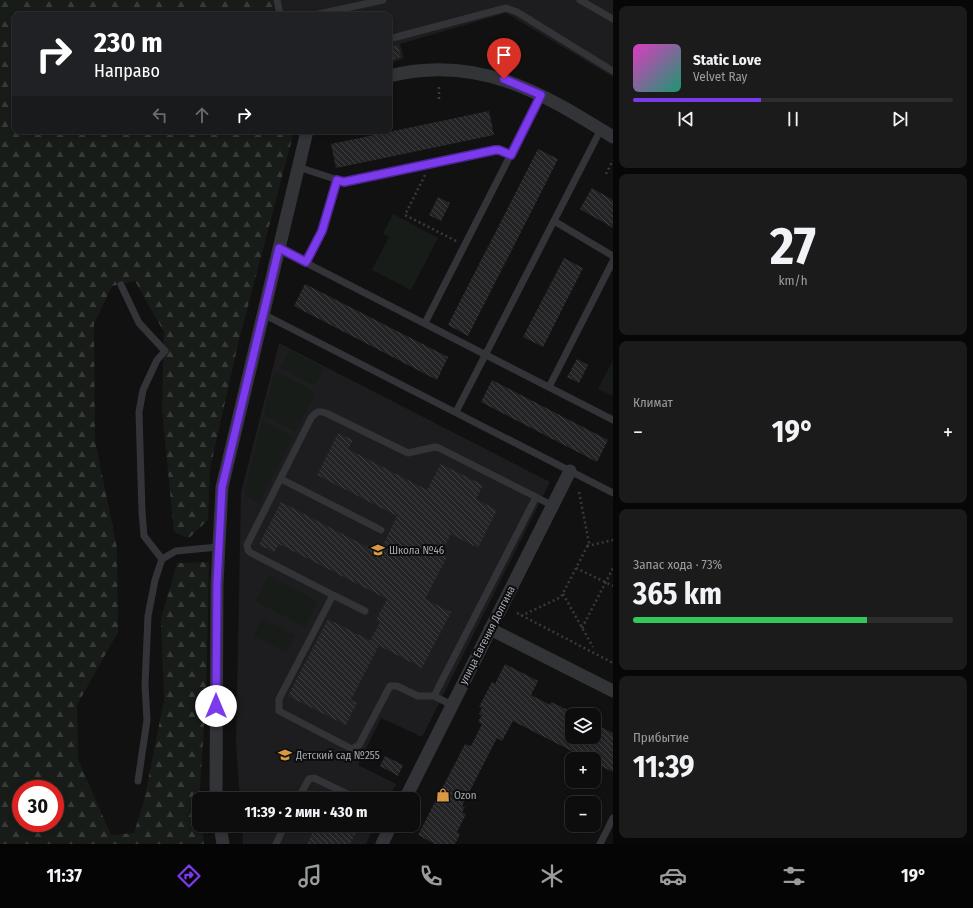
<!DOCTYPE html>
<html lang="ru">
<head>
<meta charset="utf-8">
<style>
	body { margin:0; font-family:"Fira Sans Condensed",sans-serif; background:#1b1b1c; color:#f1f3f6; height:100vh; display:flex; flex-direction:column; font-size:15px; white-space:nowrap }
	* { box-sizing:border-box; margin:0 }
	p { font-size:13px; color:#9a9c9e }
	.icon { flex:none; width:22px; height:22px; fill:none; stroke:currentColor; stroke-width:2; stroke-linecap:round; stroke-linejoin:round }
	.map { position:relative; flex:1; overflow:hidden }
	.drawer { display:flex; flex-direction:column; gap:6px; padding:6px; background:#070708; width:360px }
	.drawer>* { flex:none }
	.guide { position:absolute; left:12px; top:12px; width:380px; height:122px; border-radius:8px; box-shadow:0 2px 6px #0003,0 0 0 1px #2d2d2e; background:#202124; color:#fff; overflow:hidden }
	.controls { position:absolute; left:565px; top:708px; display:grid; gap:8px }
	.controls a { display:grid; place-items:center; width:36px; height:36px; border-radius:8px; background:#0d0d0e; box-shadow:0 2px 6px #0003,0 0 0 1px #2d2d2e; font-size:20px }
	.speed { position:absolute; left:12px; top:780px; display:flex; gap:8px; font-size:20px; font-weight:700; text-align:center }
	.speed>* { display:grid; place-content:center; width:52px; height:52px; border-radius:50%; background:#0d0d0e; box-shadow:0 2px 6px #0003,0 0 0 1px #2d2d2e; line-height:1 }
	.speed .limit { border:6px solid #d22; background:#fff; color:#111 }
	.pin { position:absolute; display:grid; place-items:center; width:34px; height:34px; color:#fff; margin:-41px -17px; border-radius:50% 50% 50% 0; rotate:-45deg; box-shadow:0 0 4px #0007 }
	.pin .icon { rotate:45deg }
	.me { position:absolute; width:44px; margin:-22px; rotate:0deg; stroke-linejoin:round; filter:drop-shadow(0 0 3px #0008) }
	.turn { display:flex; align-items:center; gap:14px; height:84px; padding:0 16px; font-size:18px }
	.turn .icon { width:52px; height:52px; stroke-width:2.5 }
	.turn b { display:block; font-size:28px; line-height:34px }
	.lanes { display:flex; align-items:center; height:38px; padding:0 16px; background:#0003; justify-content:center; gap:20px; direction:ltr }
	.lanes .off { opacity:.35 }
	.big { font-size:30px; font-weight:700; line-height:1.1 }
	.drawer .tile { flex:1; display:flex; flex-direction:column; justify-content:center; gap:6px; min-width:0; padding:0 14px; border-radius:8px; background:#1b1b1c }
	.drawer .dial { align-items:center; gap:0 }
	.dial b { font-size:52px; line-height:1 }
	.song { display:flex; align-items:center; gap:12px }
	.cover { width:48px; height:48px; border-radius:6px; background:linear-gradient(135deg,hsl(310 70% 55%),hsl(160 70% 35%)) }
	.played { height:4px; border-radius:2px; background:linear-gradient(90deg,#7c3aed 40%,#2d2d2e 40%) }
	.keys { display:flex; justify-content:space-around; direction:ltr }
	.heat { display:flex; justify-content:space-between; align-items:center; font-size:22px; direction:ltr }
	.charge { height:6px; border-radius:3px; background:linear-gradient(90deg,#34c759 73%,#2d2d2e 0) }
	.trip { position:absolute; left:192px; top:792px; width:228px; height:40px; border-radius:8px; background:#0d0d0e; box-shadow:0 2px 6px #0003,0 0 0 1px #2d2d2e; font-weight:700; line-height:40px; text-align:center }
	.dock { display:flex; height:64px; justify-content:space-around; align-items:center; background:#050506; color:#9a9c9e }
	.dock .icon { width:28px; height:28px }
	.dock .selected { color:#7c3aed }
	.dock b { font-size:18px; color:#f1f3f6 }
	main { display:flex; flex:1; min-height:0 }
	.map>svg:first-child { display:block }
	.built { fill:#1d1d1f }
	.forest { fill:url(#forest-firs); fill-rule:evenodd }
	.green { fill:#181c18 }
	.building { fill:url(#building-back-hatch) }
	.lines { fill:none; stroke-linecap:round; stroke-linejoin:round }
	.path { stroke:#393a3d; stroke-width:2.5; stroke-dasharray:2 3; stroke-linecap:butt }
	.service { stroke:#333437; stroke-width:7 }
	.minor { stroke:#333437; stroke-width:13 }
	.route-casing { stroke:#51269a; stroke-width:10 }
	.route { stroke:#7c3aed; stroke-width:7 }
	.labels { text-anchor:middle; stroke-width:4; stroke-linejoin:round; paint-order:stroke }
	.poi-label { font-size:11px; fill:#a4a9b1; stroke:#0c0c0d; text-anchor:start }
	.street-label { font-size:11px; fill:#a4a9b1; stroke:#0c0c0d }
</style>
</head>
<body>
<main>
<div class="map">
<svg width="613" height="844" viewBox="0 0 613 844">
	<defs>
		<pattern id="forest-firs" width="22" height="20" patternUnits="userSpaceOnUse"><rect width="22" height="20" fill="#181c18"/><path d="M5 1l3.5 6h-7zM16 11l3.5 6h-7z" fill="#373a37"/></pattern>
		<pattern id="building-back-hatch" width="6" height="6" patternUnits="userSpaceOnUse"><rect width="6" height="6" fill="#242426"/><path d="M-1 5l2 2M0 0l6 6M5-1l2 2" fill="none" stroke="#414143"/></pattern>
	</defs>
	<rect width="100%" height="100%" fill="#111112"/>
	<path class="built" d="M275 0H613V77L506 13 400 44 404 58 389 64V15H277Z
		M279 343 550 482 422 737 381 718 358 765 396 784 388 799H240L236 744 241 493Z
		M242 825H375L366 844H243Z"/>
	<path class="forest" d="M0 0H275L277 15H15V131H291L293 135 238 344 210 469 208 520 189 538 174 532 162 410 164 332 135 281 112 286 94 324 95 440 117 548 118 632 77 705 78 759 111 835 134 833 144 801 164 700 161 619 177 563 209 562 206 696 199 803V825H202L204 844H0ZM21 789H55V823H21Z"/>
	<path class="green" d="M393 214 438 238 411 290 372 270 389 237 383 234Z
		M289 350 324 368 315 386 280 368Z
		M613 360V396L598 389Z
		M275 371 316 393 295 432 264 415Z
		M262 421 293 436 259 503 244 495Z
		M268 575 318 601 305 627 255 601Z
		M262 618 296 635 287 653 253 636Z"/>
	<path class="building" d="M398 45 401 57 389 61V47Z
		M489 111 494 135 336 168 331 144Z
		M538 149 558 159 468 336 448 325Z
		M592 188 613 200V228L580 209Z
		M438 197 450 203 441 221 429 215Z
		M564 258 583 268 543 347 523 337Z
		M305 284 448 357 437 380 294 306Z
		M577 359 588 365 579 383 567 377Z
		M492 380 608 440 597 462 481 402Z
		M338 433 353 440 348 449 427 490 441 464 483 485 476 499 497 510 478 548 451 534 441 554 447 557 425 599 451 612 422 668 370 641 380 622 376 620 387 599 279 544 274 552 259 545 281 502 379 553 397 516 317 475Z
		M328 619 379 645 351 700 357 703 346 725 288 696Z
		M505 664 538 681 531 695 550 705 551 702 572 712V737H594V724L613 733V772L594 763V759H587L513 721 502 741 497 738 462 806 465 807 462 812 466 814 457 832 460 834 455 844H435L418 835 465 744 471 746 482 724 478 722 482 715 479 714 482 708 479 707 492 682 495 684Z
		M385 756 403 765 398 776 380 766Z
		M316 825H360L350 844H307Z"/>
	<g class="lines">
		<path class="path" d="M439 87V99
			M606 174 613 160
			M425 175 405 215 456 241
			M587 546 613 540
			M576 568 613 586
			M563 594 593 647
			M517 613 613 663
			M521 616 561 597 589 543 579 492
			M582 628 613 568"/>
		<path class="service" d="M277 0 280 15
			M580 0 613 19
			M314 15 383 0
			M389 39 506 8 517 12 613 71
			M298 167 344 182 495 150H499L511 155
			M554 221 613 256
			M279 249 613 420
			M306 262 322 231 337 180
			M121 285 139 323 165 351 157 360 143 390 139 412 142 512 144 536 162 559
			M263 314 613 493
			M425 323 541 95
			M549 387 613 261
			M456 412 601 129
			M281 479 381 530
			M333 595 365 611
			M434 696H418L397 686H390L359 745 352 749 279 711V699L333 595 251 553 248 550 247 545 311 418C316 412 319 410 326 413L408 453 435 447 439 448 536 497
			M452 705 434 696 536 497 553 506
			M138 781 147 720 145 685 148 616 155 580 162 559 176 551 218 547
			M298 799 309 779 314 778 358 799
			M276 844 285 825
			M600 844 613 818"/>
		<path class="minor" d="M389 76C477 54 541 92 613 137
			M490 629 613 691
			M216 799 217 584 222 487 307 131
			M405 799 570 471
			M220 825 223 844
			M382 844 391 825"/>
	</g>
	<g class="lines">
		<g class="route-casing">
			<path id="route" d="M216 706 217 584 222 487 279 248 306 262 322 231 337 180 344 182 495 150H499L511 155 541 95 504 79"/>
		</g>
		<use href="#route" class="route"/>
	</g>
	<defs>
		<g id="school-bare" transform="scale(1.08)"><path d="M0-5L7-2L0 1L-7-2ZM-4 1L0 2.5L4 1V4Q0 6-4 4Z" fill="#d99942" stroke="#0c0c0d" stroke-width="2.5" paint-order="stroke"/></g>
		<g id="shop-bare" transform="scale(1.08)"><path d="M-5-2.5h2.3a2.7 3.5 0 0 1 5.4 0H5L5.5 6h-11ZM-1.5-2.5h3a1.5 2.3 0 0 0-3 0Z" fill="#d99942" stroke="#0c0c0d" stroke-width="2.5" paint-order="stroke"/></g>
	</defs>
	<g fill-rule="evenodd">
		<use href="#school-bare" x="378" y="550"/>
		<use href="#school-bare" x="285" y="755"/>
		<use href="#shop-bare" x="443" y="795"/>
	</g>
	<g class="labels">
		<g class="poi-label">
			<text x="389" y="554">Школа №46</text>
			<text x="296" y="759">Детский сад №255</text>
			<text x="454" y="799">Ozon</text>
		</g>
		<g class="street-label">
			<text transform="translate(487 635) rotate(-63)" y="4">улица Евгения Долгина</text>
		</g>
	</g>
</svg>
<div class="controls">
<a><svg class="icon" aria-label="layers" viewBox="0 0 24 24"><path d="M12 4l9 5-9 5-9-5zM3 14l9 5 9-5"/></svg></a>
<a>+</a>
<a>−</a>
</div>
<div class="speed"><div class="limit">30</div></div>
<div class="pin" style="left:504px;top:79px;background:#d93025"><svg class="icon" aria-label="arrive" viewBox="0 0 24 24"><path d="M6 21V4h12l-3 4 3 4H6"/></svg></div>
<svg class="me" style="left:216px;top:706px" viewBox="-20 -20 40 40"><circle r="19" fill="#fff"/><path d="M0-13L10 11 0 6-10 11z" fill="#7c3aed"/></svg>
<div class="trip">11:39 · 2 мин · 430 m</div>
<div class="guide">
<div class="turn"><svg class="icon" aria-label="right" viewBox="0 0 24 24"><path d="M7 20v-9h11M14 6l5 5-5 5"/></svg><div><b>230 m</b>Направо</div></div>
<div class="lanes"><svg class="icon off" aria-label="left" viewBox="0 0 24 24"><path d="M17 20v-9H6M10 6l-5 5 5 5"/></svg><svg class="icon off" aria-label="ahead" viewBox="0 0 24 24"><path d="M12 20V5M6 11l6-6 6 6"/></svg><svg class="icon" aria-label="right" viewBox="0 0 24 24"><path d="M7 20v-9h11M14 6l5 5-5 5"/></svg></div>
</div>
</div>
<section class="drawer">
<div class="tile">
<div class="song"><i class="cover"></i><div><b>Static Love</b><p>Velvet Ray</p></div></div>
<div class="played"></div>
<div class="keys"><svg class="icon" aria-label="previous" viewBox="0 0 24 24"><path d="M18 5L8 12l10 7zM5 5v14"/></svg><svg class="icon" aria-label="pause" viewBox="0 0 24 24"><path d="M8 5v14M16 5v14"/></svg><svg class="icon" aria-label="next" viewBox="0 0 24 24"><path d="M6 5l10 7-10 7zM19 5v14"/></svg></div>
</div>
<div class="tile dial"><b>27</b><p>km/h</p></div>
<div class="tile"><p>Климат</p>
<div class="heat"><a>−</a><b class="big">19°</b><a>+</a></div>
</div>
<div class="tile"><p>Запас хода · 73%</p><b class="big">365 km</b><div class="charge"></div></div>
<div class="tile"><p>Прибытие</p><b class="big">11:39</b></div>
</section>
</main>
<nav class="dock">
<b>11:37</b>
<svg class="icon selected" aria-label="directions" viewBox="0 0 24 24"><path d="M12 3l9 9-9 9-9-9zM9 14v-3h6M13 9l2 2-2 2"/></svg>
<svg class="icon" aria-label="music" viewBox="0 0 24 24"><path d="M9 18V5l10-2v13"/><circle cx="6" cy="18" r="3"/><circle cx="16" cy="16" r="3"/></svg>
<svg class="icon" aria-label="phone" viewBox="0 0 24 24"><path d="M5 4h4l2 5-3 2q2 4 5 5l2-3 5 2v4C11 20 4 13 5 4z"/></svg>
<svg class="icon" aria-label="climate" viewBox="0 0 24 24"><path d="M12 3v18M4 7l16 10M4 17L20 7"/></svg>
<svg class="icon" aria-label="car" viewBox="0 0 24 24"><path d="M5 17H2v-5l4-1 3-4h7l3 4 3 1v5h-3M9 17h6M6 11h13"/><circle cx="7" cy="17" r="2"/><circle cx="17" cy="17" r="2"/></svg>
<svg class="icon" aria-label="filters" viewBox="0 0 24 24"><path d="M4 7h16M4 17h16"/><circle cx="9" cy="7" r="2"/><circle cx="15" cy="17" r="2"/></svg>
<b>19°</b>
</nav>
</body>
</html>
